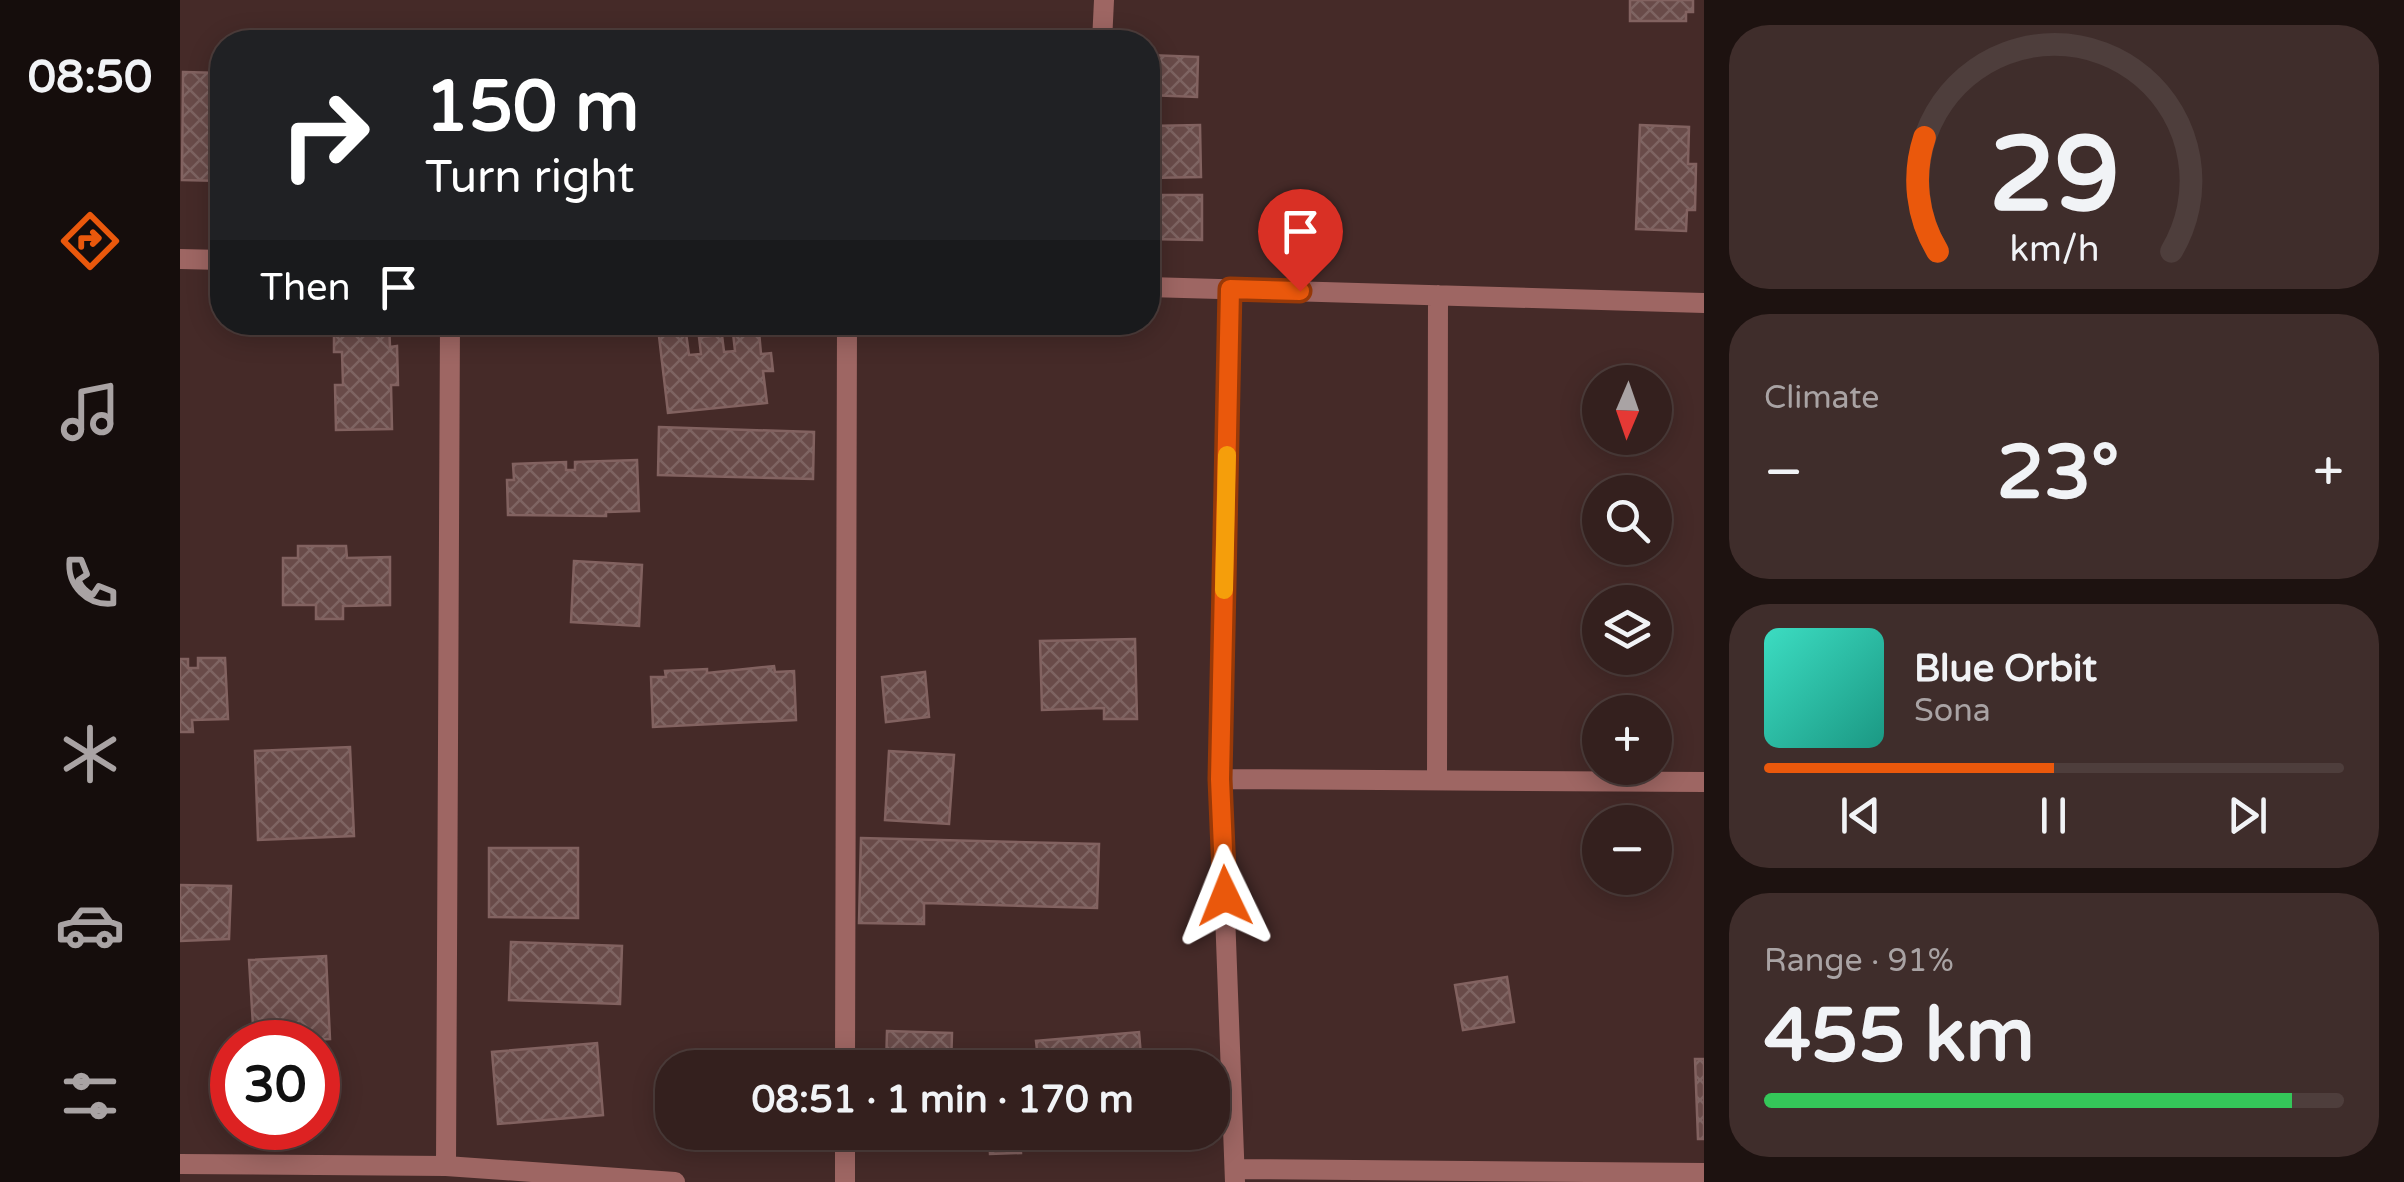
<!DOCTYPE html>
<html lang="en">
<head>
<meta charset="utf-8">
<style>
	body { margin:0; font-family:"Varela Round",sans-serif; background:#3f2d2b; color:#f1f3f6; height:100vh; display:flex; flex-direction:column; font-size:38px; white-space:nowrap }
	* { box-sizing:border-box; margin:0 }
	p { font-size:32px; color:#a9a3a4 }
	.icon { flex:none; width:55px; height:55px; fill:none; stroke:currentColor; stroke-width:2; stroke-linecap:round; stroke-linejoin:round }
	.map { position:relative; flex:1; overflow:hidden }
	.drawer { display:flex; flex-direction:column; gap:25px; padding:25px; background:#1d1210; width:700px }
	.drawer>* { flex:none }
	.guide { position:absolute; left:30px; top:30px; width:950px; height:305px; border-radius:40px; box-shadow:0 5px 25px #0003,0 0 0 2px #4e3e3c; background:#202124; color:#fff; overflow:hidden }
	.needle { width:65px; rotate:182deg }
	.tools { position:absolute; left:1402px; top:365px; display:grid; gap:20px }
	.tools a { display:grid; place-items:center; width:90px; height:90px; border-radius:50%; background:#34201e; box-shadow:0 5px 25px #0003,0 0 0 2px #4e3e3c; font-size:50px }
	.speed { position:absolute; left:30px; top:1020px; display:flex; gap:20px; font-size:50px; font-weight:700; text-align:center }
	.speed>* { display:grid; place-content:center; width:130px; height:130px; border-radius:50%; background:#34201e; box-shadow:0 5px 25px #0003,0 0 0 2px #4e3e3c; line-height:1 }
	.speed .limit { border:15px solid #d22; background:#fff; color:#111 }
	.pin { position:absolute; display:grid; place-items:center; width:85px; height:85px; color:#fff; margin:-102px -42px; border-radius:50% 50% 50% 0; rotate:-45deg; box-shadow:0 0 10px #0007 }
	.pin .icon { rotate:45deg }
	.me { position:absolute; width:110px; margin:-55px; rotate:358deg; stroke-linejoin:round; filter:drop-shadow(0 0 8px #0008) }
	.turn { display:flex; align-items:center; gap:35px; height:210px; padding:0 50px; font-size:45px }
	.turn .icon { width:130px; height:130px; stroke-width:2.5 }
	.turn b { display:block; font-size:70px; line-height:85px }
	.then { display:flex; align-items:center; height:95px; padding:0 50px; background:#0003; gap:20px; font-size:38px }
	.big { font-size:75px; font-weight:800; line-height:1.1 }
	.drawer .widget { flex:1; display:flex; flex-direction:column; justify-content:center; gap:15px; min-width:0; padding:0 35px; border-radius:40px; background:#3f2d2b }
	.drawer .dial { align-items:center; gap:0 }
	.dial svg { height:260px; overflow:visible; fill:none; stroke:#4e3e3c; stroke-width:7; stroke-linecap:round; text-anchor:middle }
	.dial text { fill:#f1f3f6; stroke:none }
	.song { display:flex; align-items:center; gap:30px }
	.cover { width:120px; height:120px; border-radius:15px; background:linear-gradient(135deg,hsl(170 70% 55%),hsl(170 70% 35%)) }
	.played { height:10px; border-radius:5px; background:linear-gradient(90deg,#ea580c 50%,#4e3e3c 50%) }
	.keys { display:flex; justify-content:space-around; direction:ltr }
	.heat { display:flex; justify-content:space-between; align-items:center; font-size:55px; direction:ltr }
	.charge { height:15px; border-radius:8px; background:linear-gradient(90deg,#34c759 91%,#4e3e3c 0) }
	.trip { position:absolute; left:475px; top:1050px; width:575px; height:100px; border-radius:40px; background:#34201e; box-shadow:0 5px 25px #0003,0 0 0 2px #4e3e3c; font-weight:800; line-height:100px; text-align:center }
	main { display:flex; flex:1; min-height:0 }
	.menu { display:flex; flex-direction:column; width:180px; justify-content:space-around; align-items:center; background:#150d0c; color:#a9a3a4 }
	.menu .icon { width:70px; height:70px }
	.menu .active { color:#ea580c }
	.menu b { font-size:45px; color:#f1f3f6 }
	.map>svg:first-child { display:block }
	.building { fill:url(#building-cross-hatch); stroke:#826260; stroke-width:2.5 }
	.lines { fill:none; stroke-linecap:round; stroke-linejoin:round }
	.street { stroke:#9e6663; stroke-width:20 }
	.route-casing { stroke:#983908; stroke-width:25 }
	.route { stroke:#ea580c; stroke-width:18 }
	.slow { stroke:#f59e0b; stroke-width:18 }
</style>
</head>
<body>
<main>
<nav class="menu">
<b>08:50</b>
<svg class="icon active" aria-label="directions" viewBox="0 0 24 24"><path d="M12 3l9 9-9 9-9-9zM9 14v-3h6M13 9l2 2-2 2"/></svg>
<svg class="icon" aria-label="music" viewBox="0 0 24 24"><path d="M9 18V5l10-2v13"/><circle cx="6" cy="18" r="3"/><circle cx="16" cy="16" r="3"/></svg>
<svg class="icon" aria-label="phone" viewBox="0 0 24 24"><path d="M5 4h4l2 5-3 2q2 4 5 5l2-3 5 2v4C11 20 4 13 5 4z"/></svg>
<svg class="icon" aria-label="climate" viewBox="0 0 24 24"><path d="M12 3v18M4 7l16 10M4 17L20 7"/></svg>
<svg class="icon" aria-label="car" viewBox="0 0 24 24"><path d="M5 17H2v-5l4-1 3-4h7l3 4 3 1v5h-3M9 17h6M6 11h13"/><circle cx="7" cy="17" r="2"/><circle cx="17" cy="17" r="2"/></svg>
<svg class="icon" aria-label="filters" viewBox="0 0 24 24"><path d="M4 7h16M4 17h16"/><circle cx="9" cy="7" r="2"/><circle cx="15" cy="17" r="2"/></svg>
</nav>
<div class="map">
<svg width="1524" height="1182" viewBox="0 0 1524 1182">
	<defs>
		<pattern id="building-cross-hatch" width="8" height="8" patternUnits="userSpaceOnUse" patternTransform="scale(2.5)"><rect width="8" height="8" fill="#694b49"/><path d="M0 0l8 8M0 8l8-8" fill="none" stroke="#7e6462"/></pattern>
	</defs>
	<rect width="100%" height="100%" fill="#452a28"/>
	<path class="building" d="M1450 0H1513V12H1506V21H1450Z
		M363 36 405 37V42H363Z
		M422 37H470V42H423Z
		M968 55 1018 57 1017 97 968 95Z
		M3 72 42 73V181L2 180Z
		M1020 125 1021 177 968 178V126Z
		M1460 125 1509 127 1508 164H1516L1515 210H1507L1506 231 1456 229Z
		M968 195H1022V240L968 239Z
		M154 322H209L210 347 217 346 218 385H211L212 429 156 430 155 385H163L162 352H154Z
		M579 331 581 354 591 353 593 371H583L587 403 488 413 479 336 506 333 509 355 521 354 519 337 542 335 544 352 555 351 553 333Z
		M479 427 634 432 633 479 478 475Z
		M457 460 459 511 426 512V516L328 515 327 480H334L333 464 386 462V470H395V462Z
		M118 546H166L167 558 210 557V605L163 606V619H136V605H103V558H118Z
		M394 561 462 565 459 626 391 622Z
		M955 639 957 719H924V708L862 710 860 641Z
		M18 658H45L48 719 12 720 13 732H0V659H8V668H18Z
		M594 666 595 672 614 671 616 720 473 727 471 677H486L485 671 527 669V673Z
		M745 672 749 717 706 722 702 677Z
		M170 747 174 836 78 840 75 751Z
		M709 751 774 755 769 824 705 820Z
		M681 838 919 844 917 908 744 903V924L679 923Z
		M309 848H398V918L309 917Z
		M0 885 51 886 49 939 0 941Z
		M331 942 442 946 440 1004 329 1000Z
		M146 956 150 1039 74 1042 69 960Z
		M1327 977 1334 1022 1283 1030 1275 985Z
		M707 1031 772 1033 771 1068H706Z
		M959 1032 962 1068H859L856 1041Z
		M417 1043 423 1115 318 1124 312 1052Z
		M1515 1059H1524V1139H1518Z
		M809 1132H840L841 1153 810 1154Z"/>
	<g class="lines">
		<path class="street" d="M922 42 924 0
			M0 259 42 260
			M968 287 1524 303
			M1051 289 1040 779 1055 1182
			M1040 779 1524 782
			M1257 780 1258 295
			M665 1068 667 322
			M0 1164 266 1166 495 1182
			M266 1166 270 322
			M1056 1169 1524 1173
			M665 1182V1132"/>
	</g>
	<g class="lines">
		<g class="route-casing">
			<path id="route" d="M1045 896 1040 779 1050 289 1120 291"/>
		</g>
		<use href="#route" class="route"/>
		<path class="slow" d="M1044 590 1047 455"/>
	</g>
</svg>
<div class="tools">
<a><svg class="needle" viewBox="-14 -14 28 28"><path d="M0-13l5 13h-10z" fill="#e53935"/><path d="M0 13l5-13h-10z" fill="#a9a3a4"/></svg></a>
<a><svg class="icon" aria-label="search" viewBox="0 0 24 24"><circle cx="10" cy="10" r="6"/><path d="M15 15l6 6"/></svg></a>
<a><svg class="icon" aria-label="layers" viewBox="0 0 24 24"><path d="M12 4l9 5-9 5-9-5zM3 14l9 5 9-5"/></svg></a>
<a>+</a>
<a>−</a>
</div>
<div class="speed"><div class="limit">30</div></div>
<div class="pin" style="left:1120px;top:291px;background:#d93025"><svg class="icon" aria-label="arrive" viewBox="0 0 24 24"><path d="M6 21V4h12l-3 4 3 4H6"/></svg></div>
<svg class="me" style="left:1045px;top:896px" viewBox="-20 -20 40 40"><path d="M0-17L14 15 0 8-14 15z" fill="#ea580c" stroke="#fff" stroke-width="4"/></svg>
<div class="trip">08:51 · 1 min · 170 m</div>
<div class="guide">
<div class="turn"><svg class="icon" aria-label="right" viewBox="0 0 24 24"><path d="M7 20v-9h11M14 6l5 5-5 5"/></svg><div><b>150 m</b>Turn right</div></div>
<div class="then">Then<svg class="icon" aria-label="arrive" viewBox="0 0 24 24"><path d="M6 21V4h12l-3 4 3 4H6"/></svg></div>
</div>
</div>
<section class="drawer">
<div class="widget dial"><svg viewBox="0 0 100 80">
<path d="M14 69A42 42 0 1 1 86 69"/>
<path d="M14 69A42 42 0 0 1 10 34" stroke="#ea580c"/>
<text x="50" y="56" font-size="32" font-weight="700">29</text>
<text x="50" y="72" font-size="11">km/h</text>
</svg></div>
<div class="widget"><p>Climate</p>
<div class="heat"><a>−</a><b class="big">23°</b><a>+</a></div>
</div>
<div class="widget">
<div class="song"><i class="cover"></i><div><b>Blue Orbit</b><p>Sona</p></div></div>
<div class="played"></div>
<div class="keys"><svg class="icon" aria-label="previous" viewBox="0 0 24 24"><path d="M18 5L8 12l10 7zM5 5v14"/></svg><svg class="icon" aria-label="pause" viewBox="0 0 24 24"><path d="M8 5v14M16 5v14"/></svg><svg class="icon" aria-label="next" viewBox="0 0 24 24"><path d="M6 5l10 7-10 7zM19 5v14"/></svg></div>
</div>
<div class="widget"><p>Range · 91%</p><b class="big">455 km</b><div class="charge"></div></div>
</section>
</main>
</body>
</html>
